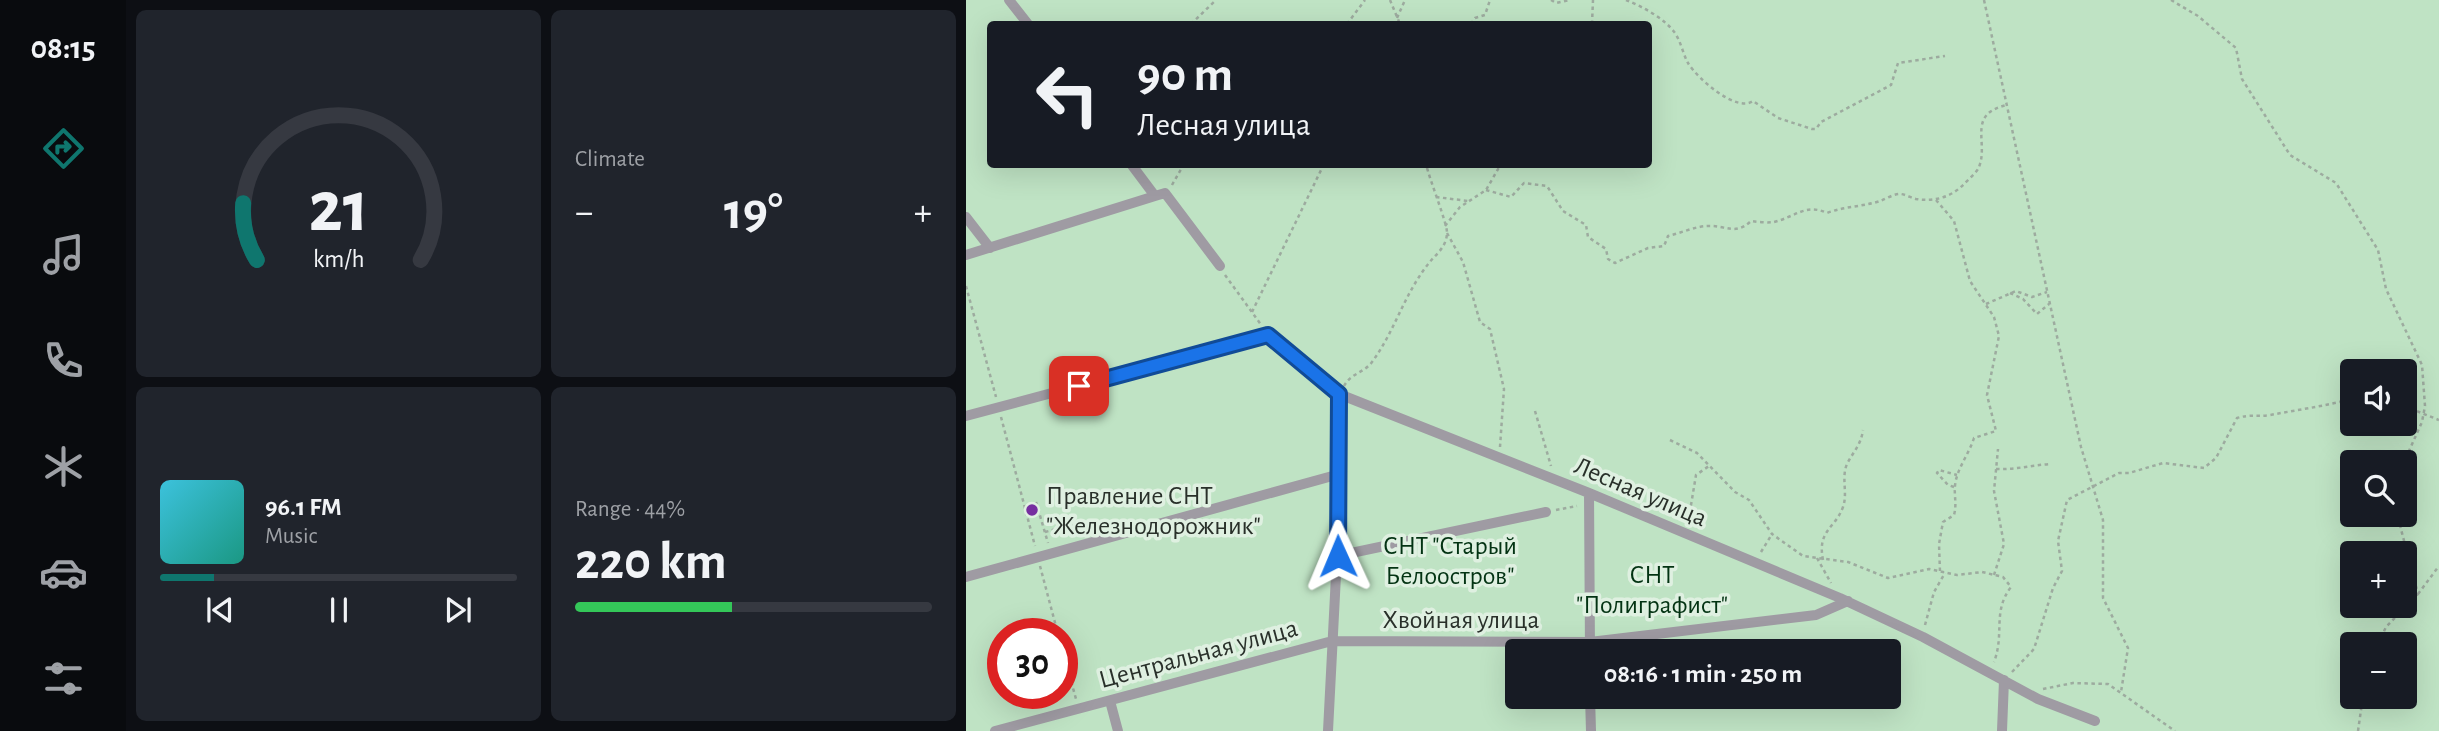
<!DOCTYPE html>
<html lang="en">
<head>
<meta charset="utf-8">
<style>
	body { margin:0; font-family:"Alegreya Sans",sans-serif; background:#20242c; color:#f1f3f6; height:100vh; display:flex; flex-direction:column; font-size:26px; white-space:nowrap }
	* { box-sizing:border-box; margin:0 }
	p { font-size:23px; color:#9ea1a6 }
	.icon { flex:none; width:38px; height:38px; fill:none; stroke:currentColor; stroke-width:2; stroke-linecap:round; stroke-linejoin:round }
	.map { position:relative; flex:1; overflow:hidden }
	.panel { display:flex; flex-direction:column; gap:10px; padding:10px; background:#0d0f14; width:840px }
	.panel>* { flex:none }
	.banner { position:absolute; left:21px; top:21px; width:665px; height:147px; border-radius:7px; box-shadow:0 7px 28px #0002; background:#171b24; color:#f1f3f6; overflow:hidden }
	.fabs { position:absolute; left:1374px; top:359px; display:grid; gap:14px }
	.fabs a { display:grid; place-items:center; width:77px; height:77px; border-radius:7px; background:#171b24; box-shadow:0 7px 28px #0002; font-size:35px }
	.speed { position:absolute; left:21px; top:618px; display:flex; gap:14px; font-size:35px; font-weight:700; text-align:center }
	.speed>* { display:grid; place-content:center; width:91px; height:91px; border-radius:50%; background:#171b24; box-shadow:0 7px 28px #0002; line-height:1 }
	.speed .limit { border:10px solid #d22; background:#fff; color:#111 }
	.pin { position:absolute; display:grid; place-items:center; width:60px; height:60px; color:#fff; margin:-30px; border-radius:14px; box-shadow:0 4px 10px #0006 }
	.me { position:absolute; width:77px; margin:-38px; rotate:359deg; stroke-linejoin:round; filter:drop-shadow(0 0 5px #0008) }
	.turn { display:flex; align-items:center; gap:24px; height:147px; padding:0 35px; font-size:32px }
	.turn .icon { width:91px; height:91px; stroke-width:2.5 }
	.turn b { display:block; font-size:49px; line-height:60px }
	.big { font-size:52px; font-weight:600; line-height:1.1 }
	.panel .tile { flex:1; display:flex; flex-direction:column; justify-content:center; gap:10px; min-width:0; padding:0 24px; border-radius:10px; background:#20242c }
	.panel .dial { align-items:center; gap:0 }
	.dial svg { height:182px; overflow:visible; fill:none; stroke:#363941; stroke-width:7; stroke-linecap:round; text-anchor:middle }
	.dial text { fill:#f1f3f6; stroke:none }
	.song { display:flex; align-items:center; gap:21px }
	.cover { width:84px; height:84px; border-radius:10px; background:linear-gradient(135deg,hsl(190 70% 55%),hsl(170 70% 35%)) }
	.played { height:7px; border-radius:4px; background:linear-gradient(90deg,#0f766e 15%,#363941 15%) }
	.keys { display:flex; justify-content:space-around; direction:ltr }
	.heat { display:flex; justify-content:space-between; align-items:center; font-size:38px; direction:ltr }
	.charge { height:10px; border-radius:5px; background:linear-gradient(90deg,#34c759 44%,#363941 0) }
	.panel .tiles { flex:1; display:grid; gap:10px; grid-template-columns:repeat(2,1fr) }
	.trip { position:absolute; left:539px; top:639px; width:396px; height:70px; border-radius:7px; background:#171b24; box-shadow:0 7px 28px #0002; font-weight:600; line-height:70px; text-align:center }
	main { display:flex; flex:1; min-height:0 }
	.tabs { display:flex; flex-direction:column; width:126px; justify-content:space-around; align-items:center; background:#090b0e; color:#9ea1a6 }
	.tabs .icon { width:49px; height:49px }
	.tabs .active { color:#0f766e }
	.tabs b { font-size:32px; color:#f1f3f6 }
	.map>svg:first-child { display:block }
	.green { fill:#bfe3c4; fill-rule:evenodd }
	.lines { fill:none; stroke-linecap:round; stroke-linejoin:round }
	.path { stroke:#9dab9f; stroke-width:2.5; stroke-dasharray:3.5 3.5; stroke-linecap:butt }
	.minor { stroke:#9f9ba3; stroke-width:10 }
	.route-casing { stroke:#114b97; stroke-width:18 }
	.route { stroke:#1a73e8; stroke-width:12 }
	.poi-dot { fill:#762ea0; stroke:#dff0e1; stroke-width:2.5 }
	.labels { text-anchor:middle; stroke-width:7; stroke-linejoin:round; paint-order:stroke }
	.street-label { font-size:26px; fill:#29302a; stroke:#dff0e1 }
	.poi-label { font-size:26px; fill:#29302a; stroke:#dff0e1; text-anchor:start }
	.park-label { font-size:26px; fill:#033313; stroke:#dff0e1 }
</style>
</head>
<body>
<main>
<nav class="tabs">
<b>08:15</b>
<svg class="icon active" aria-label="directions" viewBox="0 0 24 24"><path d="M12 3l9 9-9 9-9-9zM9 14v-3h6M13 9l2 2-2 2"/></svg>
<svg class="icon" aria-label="music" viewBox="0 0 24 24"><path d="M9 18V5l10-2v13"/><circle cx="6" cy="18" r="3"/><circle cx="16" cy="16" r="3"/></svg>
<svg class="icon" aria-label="phone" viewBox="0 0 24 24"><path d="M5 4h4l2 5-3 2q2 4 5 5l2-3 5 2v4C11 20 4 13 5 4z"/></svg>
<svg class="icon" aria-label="climate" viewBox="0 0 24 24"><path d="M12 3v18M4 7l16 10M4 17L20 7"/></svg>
<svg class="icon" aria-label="car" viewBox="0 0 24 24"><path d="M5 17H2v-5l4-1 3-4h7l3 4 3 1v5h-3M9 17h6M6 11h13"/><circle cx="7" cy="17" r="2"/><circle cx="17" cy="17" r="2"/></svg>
<svg class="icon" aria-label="filters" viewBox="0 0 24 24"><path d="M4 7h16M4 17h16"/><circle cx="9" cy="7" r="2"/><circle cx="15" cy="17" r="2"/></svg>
</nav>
<section class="panel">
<div class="tiles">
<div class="tile dial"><svg viewBox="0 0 100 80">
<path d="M14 69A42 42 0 1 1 86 69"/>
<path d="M14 69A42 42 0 0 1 8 44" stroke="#0f766e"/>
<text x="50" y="56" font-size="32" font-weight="700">21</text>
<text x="50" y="72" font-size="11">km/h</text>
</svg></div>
<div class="tile"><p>Climate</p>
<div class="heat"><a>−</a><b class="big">19°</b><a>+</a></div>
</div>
<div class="tile">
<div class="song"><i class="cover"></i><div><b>96.1 FM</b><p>Music</p></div></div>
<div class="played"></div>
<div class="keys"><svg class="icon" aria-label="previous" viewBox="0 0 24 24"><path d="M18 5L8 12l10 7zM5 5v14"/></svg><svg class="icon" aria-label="pause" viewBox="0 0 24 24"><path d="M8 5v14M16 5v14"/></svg><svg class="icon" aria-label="next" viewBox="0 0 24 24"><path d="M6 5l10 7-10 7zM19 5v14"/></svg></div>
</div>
<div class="tile"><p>Range · 44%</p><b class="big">220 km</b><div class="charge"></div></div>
</div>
</section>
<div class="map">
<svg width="1473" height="731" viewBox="0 0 1473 731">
	<rect width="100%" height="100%" fill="#dff0e1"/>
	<path class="green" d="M0 0H1473V731H0ZM24 24H682V164H24ZM1386 371H1438V424H1386ZM1386 462H1438V514H1386ZM1386 553H1438V606H1386ZM37 634H96V693H37ZM1386 644H1438V696H1386ZM551 651H922V696H551Z"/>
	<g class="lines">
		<path class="path" d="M424 0 434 24
			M585 0 590 3 604 0
			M660 0C677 7 698 18 709 33 715 42 717 54 722 63 731 78 770 113 787 101L812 118 846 129H850L855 122 925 85 932 63 979 56
			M1018 0 1115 447 1137 520V598L1162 648 1155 692
			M1205 0 1232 16 1270 48 1276 79 1324 155 1370 183 1412 250 1420 289 1456 365 1459 406 1456 422 1438 462
			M431 18 439 0
			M225 24 250 0
			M381 24 399 0
			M505 24 509 18 519 15 524 0
			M626 24 627 0
			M206 185 218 164
			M520 190 545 197 558 183 581 186 597 211 620 225 622 237 640 249 642 259 649 263 682 248 698 246 702 236C715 233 730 226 742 226 760 225 769 236 785 221 792 222 801 223 808 222 829 217 840 203 861 213 879 206 896 207 914 201 920 199 927 194 934 194 939 194 945 198 950 199 969 202 986 197 999 183 1003 179 1011 172 1013 167 1023 142 1000 114 1041 105
			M470 197 502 201
			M970 200 988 221 1004 281 1028 317 1033 336 1021 395 1030 431 1008 438C1003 454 990 470 989 486 988 496 991 504 988 515L977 522 973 544 974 572
			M479 226 494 207 520 190 535 164
			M481 233 497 262 514 322 524 329 538 389 534 447
			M259 275 296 326
			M0 286 30 397
			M1044 293 1057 299 1071 314 1083 304
			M1020 304 1050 291 1066 297 1081 292
			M286 312 358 164
			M378 386C385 373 398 373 406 362 429 331 438 294 463 263 470 254 481 247 481 232 480 220 464 181 460 164
			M1438 406 1473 420
			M569 411 585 466
			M35 417 69 546
			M704 440 731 453 769 492 783 500 806 534 837 556 882 562 922 578 963 569 991 575 1016 572 1037 577 1045 587C1026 612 1039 633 1028 662
			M1030 469C1049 470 1065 465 1085 464
			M988 487 982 485 971 473 973 470 991 475
			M70 502 82 543
			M590 510 611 506
			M708 518 725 505 730 475 743 466
			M79 532 113 523
			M795 552 806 534
			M851 558 865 583
			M857 560C851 530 869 529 877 507 882 493 875 478 881 464 887 452 895 445 897 430
			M74 566 92 634
			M1028 575 1038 544 1028 491 1032 449
			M1452 594 1473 566
			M959 625 968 592 979 573
			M1412 644 1420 627 1452 594 1431 514
			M96 648 110 699
			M1046 672 1068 649 1087 588 1096 571 1092 541 1101 500 1153 473H1163L1197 463 1238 468 1250 458 1271 418C1285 414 1292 417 1304 415 1331 410 1359 406 1386 399
			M1077 689 1107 683 1142 684 1209 731
			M1392 731 1397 696"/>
		<path class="minor" d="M43 0 62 24
			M165 164 189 196 199 193 254 266
			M0 217 24 248
			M0 255 189 196
			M0 416 302 335 373 394 623 493 874 598 957 637 1072 699 1129 721
			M623 493 624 651
			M371 556 580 512
			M0 577 370 475
			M624 696 625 731
			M144 701 152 731
			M29 731 366 641 624 642 850 615 882 601
			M362 731 371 556 373 394
			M1036 731 1038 680"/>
	</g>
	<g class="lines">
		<g class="route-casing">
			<path id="route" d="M113 386 302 335 373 394 372 556"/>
		</g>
		<use href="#route" class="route"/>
	</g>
	<circle class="poi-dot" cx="66" cy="510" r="7"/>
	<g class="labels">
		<g class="street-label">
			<text transform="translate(675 491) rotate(23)" y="9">Лесная улица</text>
			<text x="495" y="628">Хвойная улица</text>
			<text transform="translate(232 653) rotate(-15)" y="9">Центральная улица</text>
		</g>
		<g class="poi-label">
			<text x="80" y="504">Правление СНТ<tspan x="80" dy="30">"Железнодорожник"</tspan></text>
		</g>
		<g class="park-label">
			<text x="484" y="554">СНТ "Старый<tspan x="484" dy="30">Белоостров"</tspan></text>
			<text x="686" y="583">СНТ<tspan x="686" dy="30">"Полиграфист"</tspan></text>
		</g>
	</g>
</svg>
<div class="fabs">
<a><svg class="icon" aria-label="sound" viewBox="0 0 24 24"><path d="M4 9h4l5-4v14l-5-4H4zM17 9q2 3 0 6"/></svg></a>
<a><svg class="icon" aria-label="search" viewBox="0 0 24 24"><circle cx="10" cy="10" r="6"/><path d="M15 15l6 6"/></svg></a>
<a>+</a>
<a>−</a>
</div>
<div class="speed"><div class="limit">30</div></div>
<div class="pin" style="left:113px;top:386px;background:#d93025"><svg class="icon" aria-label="arrive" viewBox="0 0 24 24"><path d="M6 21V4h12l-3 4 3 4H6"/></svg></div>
<svg class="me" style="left:372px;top:556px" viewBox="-20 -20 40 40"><path d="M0-17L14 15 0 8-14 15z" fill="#1a73e8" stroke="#fff" stroke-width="4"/></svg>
<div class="trip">08:16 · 1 min · 250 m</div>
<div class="banner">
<div class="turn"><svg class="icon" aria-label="left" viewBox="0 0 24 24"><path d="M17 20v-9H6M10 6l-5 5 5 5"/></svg><div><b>90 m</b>Лесная улица</div></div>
</div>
</div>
</main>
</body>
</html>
